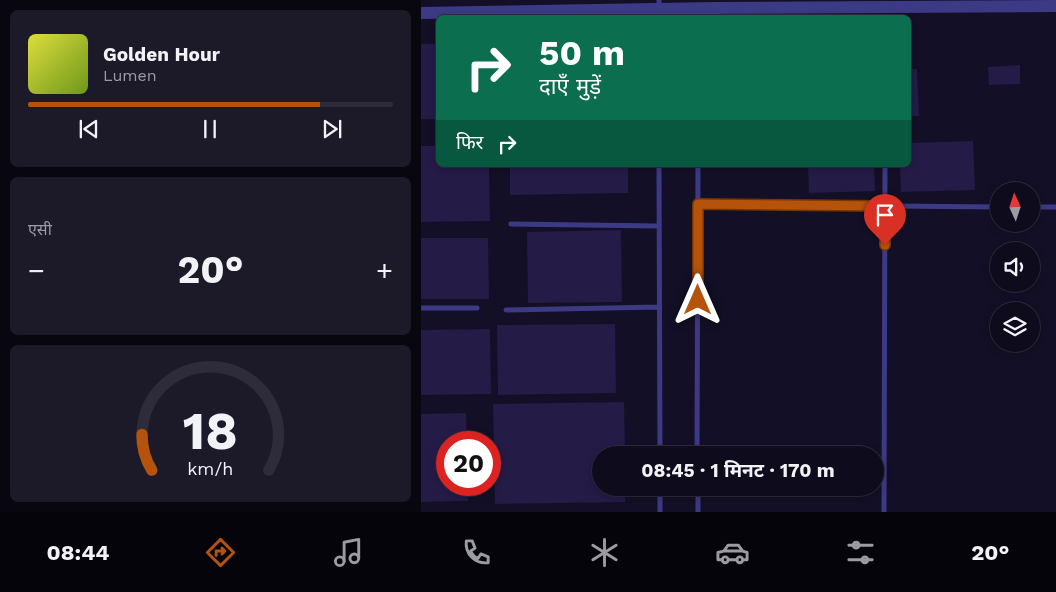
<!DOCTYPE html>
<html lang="hi">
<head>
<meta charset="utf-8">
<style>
	body { margin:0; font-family:"Work Sans","Noto Sans Devanagari",sans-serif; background:#1c1929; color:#f1f3f6; height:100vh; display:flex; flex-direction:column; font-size:19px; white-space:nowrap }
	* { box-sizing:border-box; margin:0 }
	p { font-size:16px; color:#9b9ba3 }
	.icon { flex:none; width:28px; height:28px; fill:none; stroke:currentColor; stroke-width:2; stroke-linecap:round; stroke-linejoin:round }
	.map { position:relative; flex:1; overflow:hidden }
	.drawer { display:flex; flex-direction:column; gap:10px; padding:10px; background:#08060f; width:421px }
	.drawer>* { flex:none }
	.guide { position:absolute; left:15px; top:15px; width:475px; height:152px; border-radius:8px; box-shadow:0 2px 8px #0003,0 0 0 1px #2e2b3b; background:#0b6e4f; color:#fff; overflow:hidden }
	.needle { width:32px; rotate:357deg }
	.controls { position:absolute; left:569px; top:182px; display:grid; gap:10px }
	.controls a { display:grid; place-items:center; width:50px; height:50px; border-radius:50%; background:#0e0b1c; box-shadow:0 2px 8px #0003,0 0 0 1px #2e2b3b; font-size:25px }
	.speed { position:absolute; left:15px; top:431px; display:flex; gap:10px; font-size:25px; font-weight:700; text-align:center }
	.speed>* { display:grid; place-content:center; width:65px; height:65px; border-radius:50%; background:#0e0b1c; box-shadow:0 2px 8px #0003,0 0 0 1px #2e2b3b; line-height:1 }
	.speed .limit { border:8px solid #d22; background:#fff; color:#111 }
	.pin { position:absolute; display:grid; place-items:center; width:42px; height:42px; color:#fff; margin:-51px -21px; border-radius:50% 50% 50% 0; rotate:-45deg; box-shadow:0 0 5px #0007 }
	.pin .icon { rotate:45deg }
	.me { position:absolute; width:55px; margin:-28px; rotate:0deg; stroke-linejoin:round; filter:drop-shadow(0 0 4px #0008) }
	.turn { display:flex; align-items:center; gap:18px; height:105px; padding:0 20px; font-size:22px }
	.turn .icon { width:65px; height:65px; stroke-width:2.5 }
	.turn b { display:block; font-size:35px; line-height:42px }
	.then { display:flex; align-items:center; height:48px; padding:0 20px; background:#0003; gap:10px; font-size:19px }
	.big { font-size:38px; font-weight:700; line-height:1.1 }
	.drawer .tile { flex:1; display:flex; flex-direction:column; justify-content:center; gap:8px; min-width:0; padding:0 18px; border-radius:8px; background:#1c1929 }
	.drawer .dial { align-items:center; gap:0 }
	.dial svg { height:130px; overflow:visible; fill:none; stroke:#2e2b3b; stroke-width:7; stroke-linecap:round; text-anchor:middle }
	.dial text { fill:#f1f3f6; stroke:none }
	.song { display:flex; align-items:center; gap:15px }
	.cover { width:60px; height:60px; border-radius:8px; background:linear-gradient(135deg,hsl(60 70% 55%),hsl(80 70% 35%)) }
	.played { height:5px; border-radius:2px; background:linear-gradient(90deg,#b45309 80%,#2e2b3b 80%) }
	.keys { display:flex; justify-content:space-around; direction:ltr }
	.heat { display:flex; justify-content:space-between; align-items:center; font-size:28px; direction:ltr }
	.trip { position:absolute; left:171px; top:446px; width:292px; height:50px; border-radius:25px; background:#0e0b1c; box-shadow:0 2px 8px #0003,0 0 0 1px #2e2b3b; font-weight:700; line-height:50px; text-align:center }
	.tab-bar { display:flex; height:80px; justify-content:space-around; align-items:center; background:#06040b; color:#9b9ba3 }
	.tab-bar .icon { width:35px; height:35px }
	.tab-bar .active { color:#b45309 }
	.tab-bar b { font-size:22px; color:#f1f3f6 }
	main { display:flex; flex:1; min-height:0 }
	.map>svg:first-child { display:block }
	.building { fill:#241b47 }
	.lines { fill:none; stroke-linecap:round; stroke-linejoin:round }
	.service { stroke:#3d3a85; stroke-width:5 }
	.tertiary { stroke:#3d3a85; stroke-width:12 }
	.route-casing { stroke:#753606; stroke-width:12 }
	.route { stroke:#b45309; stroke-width:9 }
</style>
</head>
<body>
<main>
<section class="drawer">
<div class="tile">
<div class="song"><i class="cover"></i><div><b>Golden Hour</b><p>Lumen</p></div></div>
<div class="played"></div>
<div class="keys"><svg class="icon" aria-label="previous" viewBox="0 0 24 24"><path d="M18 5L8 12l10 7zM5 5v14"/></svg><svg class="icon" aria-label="pause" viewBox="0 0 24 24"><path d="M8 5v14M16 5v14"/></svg><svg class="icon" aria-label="next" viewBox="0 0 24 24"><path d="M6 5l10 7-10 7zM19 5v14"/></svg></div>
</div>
<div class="tile"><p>एसी</p>
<div class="heat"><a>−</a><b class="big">20°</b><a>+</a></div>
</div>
<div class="tile dial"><svg viewBox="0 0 100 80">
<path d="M14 69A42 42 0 1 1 86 69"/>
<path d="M14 69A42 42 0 0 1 8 47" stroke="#b45309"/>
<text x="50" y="56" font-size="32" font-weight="700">18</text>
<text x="50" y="72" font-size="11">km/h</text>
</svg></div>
</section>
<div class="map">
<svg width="635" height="512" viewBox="0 0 635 512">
	<rect width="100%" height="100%" fill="#130f26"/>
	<path class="building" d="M0 44H18V119H0Z
		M599 65V84L568 85 567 67Z
		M488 69H496L498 116H488Z
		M552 141 554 190 480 192 479 165H488V143Z
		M0 146H18V165H68L69 221 0 222Z
		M89 165H207V193L89 195Z
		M387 165H453L454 191 388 193Z
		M200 230 201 302 107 303 106 232Z
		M0 238H67L68 299H0Z
		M194 324 195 393 77 395 76 325Z
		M69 329 70 394 0 395V330Z
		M203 402 204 455H180V488H204V502L74 504 72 404Z
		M45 413 46 442H26V485H46L47 501 0 502V414Z"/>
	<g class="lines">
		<path class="service" d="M238 0V18
			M238 165 239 455
			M277 204 578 207
			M610 207H635
			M90 224 238 226
			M0 308H56
			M85 310 238 307
			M276 455 277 165
			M239 488V512
			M277 488V512
			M463 512 464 165"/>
		<path class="tertiary" d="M0 13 293 8 635 6"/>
	</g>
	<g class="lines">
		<g class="route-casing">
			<path id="route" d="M277 300V204L464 206V245"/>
		</g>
		<use href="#route" class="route"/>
	</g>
</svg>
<div class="controls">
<a><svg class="needle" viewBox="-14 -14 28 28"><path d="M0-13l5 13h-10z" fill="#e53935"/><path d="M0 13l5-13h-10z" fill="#9b9ba3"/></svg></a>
<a><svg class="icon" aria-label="sound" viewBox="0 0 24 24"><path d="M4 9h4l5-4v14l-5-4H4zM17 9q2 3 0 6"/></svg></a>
<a><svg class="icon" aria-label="layers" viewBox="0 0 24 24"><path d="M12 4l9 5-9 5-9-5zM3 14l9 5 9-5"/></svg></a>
</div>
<div class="speed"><div class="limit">20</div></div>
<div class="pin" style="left:464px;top:245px;background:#d93025"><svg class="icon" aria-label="arrive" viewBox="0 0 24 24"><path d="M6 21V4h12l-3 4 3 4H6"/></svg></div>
<svg class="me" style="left:277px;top:300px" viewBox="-20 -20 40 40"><path d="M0-17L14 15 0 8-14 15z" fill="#b45309" stroke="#fff" stroke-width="4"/></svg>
<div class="trip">08:45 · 1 मिनट · 170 m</div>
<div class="guide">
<div class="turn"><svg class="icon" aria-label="right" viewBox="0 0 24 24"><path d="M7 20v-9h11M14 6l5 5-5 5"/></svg><div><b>50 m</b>दाएँ मुड़ें</div></div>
<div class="then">फिर<svg class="icon" aria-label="right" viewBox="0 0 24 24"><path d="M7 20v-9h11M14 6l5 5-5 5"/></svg></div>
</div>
</div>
</main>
<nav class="tab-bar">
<b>08:44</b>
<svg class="icon active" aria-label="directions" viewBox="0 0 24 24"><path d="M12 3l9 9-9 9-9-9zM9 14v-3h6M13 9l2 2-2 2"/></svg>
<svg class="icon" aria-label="music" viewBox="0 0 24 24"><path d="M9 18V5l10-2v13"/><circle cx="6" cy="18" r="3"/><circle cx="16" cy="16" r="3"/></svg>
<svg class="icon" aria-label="phone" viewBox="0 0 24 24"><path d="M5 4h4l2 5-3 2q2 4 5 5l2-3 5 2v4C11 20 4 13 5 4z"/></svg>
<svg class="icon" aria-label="climate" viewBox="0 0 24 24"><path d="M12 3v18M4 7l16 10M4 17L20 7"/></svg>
<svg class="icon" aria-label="car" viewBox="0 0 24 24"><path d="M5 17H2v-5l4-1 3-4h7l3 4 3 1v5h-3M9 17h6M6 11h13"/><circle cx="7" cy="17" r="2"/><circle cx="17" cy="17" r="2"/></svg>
<svg class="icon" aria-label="filters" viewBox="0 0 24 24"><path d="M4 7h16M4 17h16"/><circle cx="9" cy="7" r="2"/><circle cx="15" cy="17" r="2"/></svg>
<b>20°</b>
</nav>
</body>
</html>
